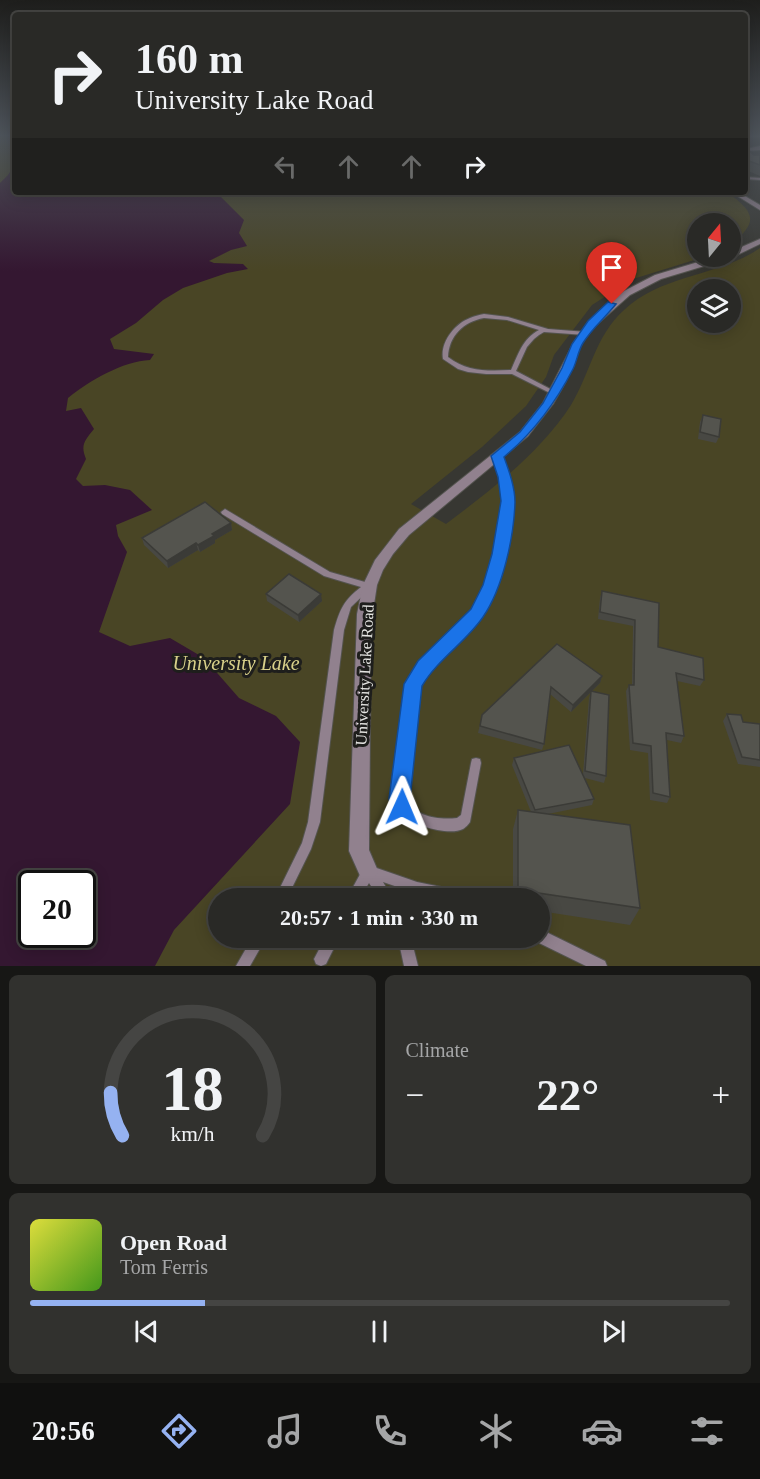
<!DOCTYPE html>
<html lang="en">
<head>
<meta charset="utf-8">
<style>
	body { margin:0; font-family:"Times New Roman",serif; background:#31312e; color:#f1f3f6; height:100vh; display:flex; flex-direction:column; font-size:22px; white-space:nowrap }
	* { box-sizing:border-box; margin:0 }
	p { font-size:20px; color:#a5a6a7 }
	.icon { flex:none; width:33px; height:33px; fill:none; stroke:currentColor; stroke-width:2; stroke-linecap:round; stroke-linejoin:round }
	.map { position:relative; height:966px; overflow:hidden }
	.side { display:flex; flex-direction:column; gap:9px; padding:9px; background:#171715; flex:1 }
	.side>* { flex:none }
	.top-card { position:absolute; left:12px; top:12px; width:736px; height:183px; border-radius:6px; box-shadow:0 3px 15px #0003,0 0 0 2px #454543; background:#292926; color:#f1f3f6; overflow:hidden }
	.needle { width:39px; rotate:18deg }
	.buttons { position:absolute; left:687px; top:213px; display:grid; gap:12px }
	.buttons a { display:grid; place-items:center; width:54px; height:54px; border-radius:50%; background:#292926; box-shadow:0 3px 15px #0003,0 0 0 2px #454543; font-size:30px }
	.speed { position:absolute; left:18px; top:870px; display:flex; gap:12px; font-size:30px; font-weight:700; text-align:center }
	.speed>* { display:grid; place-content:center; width:78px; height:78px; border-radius:50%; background:#292926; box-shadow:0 3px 15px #0003,0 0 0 2px #454543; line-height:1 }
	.speed .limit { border:3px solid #111; border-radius:9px; background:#fff; color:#111 }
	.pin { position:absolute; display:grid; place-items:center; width:51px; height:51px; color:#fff; margin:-62px -26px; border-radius:50% 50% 50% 0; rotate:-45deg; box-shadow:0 0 6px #0007 }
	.pin .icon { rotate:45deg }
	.me { position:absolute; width:66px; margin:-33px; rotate:1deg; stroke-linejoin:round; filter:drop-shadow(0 0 4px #0008) }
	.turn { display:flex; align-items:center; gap:21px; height:126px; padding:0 24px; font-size:27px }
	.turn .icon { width:78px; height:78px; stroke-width:2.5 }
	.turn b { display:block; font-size:42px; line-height:51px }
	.lanes { display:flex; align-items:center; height:57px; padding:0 24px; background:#0003; justify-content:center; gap:30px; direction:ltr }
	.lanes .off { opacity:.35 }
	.big { font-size:45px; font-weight:700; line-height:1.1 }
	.side .widget { flex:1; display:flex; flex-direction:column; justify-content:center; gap:9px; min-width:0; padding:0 21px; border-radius:9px; background:#31312e }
	.side .dial { align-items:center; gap:0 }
	.dial svg { height:156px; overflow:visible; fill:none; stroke:#454543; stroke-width:7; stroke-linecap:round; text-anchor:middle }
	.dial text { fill:#f1f3f6; stroke:none }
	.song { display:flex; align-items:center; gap:18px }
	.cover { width:72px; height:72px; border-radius:9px; background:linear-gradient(135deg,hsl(60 70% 55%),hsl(100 70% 35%)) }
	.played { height:6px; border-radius:3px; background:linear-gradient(90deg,#95b2f1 25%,#454543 25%) }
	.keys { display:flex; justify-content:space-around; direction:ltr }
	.heat { display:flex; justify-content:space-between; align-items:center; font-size:33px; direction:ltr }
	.side .tiles { flex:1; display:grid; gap:9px; grid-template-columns:1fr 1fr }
	.widget:last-child { grid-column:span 2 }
	.trip { position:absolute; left:208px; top:888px; width:342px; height:60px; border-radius:30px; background:#292926; box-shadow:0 3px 15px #0003,0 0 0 2px #454543; font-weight:700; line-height:60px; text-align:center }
	.dock { display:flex; height:96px; justify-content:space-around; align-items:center; background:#10100f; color:#a5a6a7 }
	.dock .icon { width:42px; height:42px }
	.dock .on { color:#95b2f1 }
	.dock b { font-size:27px; color:#f1f3f6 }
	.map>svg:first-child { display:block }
	.green { fill:#494525; fill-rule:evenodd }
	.water { fill:#341731; fill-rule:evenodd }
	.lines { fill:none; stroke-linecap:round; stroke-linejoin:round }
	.service-casing { stroke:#53534e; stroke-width:2 }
	.minor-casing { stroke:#53534e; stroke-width:2 }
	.tertiary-casing { stroke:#53534e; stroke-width:2 }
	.service { fill:#91818e; fill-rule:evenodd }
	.minor { fill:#91818e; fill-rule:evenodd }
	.tertiary { fill:#91818e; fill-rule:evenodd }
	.wall { fill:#484843 }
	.shaded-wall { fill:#3b3b37 }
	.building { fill:#54544e; stroke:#3b3b37; stroke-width:1.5 }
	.route { fill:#1a73e8; stroke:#114b97; stroke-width:1.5 }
	.labels { text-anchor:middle; stroke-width:6; stroke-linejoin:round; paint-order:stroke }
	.street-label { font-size:16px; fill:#e6e6e3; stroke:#1e1e1c }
	.near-park-label { font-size:20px; font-style:italic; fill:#d9d18a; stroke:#1e1e1c }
</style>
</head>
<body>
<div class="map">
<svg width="760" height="966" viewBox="0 0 760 966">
	<rect width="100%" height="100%" fill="#373732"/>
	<path class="green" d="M0 136H15V192H727C754 212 760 221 731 244L730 224H698V256L704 257 633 279 592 305 554 355 546 377 526 406 482 447 411 504 446 524C491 490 540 453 571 405 590 374 595 336 624 310 662 274 718 277 760 248V966H0ZM698 290H730V322H698ZM32 884H82V934H32ZM219 898H540V938H219Z"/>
	<path class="water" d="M15 164V192H216L244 220 239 233 247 246 231 250 209 261 214 263 243 264 248 269 227 273 183 288 163 300 136 323 110 339 114 349 154 354 150 360C123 361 89 381 68 398L66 411 81 408 94 429C85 440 80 445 86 459L76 479 83 486 105 485 130 490 152 510 116 525 118 536 127 552 99 632 130 646 170 638 204 658 239 698 276 716 300 742 290 804 174 930 155 966H0V183L8 175ZM32 884H82V934H32Z"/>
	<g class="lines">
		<g class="service-casing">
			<path id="service" d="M746 136H760V137H746Z
				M746 177 760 178V180L746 179Z
				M484 314 508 317 548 329 587 332V334L585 335 544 332 539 335 534 339 527 347 516 371 556 392V394H552L512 374H486L468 372 458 369 443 359C440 343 454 324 470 318 474 316 479 315 484 314ZM484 318 507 320 539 330C522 339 518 355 511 370 488 371 467 372 448 357 449 336 463 322 484 318Z
				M494 454H497C506 460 509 486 509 497 511 541 502 594 470 627 452 645 423 663 417 689L405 798C415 817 438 820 457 818L461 815 471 763 472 759 476 758 480 759 481 763 470 822C469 824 465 828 463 829 449 836 415 826 403 815 398 811 396 805 393 799L406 694C411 661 443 643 465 620 497 587 509 518 499 473 498 468 495 462 493 456Z
				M225 509 330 572 372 584 373 586 351 607 344 630 320 822 311 849 287 898H275L302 843 308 822 334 630C340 609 344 600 361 587L324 576 222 514 221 512Z
				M368 865 417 882 466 892 470 894 472 898C440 902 414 893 383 882L390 894 392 898H379L369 883 360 898H347L364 867Z
				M540 929 605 961 607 966H586L535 941 534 938H540Z
				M252 938H266L250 966H236Z
				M325 938H339L326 964 321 966 316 964 314 959Z
				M398 938H411L418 966H404Z"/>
		</g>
		<g class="minor-casing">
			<path id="minor" d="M731 192H738L760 205V210Z
				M760 239V244L731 258 661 279 630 295 595 326 581 344 565 383 553 404 528 436 409 535 393 554 383 570 377 585 371 624 369 850 378 871 375 878 368 881 361 878 349 851 357 614 363 585 375 560 399 529 520 432 543 403 574 342 589 322 609 303 624 291 655 275 718 256H730V252Z"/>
		</g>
		<g class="tertiary-casing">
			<path id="tertiary" d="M760 146V150L746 151V149Z"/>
		</g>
		<use href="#service" class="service"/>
		<use href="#minor" class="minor"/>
		<use href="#tertiary" class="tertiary"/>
	</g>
	<path class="wall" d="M746 148 754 155H760V176L746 170Z
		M703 415 719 437 716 443 698 439 700 422Z
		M231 523 232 530 215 540V543L200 552 198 550 168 568 144 545 142 538Z
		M602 591 659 603 658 647 704 680 700 686 677 681 684 736 681 743 667 740 670 797 667 803 650 800 648 753 630 750 626 691 629 685H632L633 626 598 619 600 598Z
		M266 594 322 601 299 622 267 601Z
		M557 644 602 676 600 683 592 691 606 776 604 783 585 778 594 799 592 805 548 814 640 908 630 925 540 911V898H513V829L518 810 531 812 512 765 514 758 583 774 589 698 591 692 571 712 550 694 544 744 542 750 478 733 482 715Z
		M727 714 743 722 760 724V767L738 764 723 721Z"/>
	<path class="shaded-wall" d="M231 523 232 530 215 540V543L200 552 198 545 212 534Z
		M196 543 198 550 168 568 167 561Z
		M321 594 322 601 299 622 298 615Z
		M602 676 600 683 571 712 573 705Z"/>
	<path class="building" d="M746 148 754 155H760V165L749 161 746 160Z
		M703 415 721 419 719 437 700 432Z
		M205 502 231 523 212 534 214 536 198 545 196 543 167 561 142 538Z
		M289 574 321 594 298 615 266 594Z
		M602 591 659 603 658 647 703 658 704 680 676 673 684 736 666 733 670 797 653 793 651 746 633 743 629 685H634L635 620 600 612Z
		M557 644 602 676 573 705 551 687 544 744 480 726 482 715Z
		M591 691 609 695 606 776 585 771Z
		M727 714 741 715 743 722 760 724V760L742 757Z
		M569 745 594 799 535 810 514 758Z
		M518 810 630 825 640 908 518 890Z"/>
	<linearGradient id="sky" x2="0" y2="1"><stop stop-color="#1e1e1c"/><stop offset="0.5" stop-color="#4d535a"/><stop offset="1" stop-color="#4d535a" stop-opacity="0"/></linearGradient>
	<rect width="760" height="271" fill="url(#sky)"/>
	<path class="route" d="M608 302 616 304C605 318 592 328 583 343 578 351 577 361 573 369 555 404 534 432 504 457 509 471 515 487 515 502 514 537 503 588 483 617 466 642 438 659 422 686L410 799 412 807 409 814 402 817 394 814 389 799 404 684 418 661 471 609 483 585 492 554 501 501 498 477 491 456 520 432 543 403 562 368 572 344 588 321Z"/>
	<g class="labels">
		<g class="street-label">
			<text transform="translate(364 675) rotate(-87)" y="6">University Lake Road</text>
		</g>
		<g class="near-park-label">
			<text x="236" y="670">University Lake</text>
		</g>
	</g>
</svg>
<div class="buttons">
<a><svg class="needle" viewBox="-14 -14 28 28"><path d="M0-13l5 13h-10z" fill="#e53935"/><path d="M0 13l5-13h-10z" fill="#a5a6a7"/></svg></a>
<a><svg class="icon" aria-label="layers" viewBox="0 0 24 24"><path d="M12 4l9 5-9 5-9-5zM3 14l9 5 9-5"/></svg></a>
</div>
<div class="speed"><div class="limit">20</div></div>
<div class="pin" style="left:612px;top:304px;background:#d93025"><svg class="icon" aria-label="arrive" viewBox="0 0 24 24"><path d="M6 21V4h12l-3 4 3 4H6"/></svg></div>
<svg class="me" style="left:402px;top:807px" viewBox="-20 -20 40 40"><path d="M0-17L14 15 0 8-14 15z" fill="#1a73e8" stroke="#fff" stroke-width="4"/></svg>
<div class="trip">20:57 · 1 min · 330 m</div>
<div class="top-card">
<div class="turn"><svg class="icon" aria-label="right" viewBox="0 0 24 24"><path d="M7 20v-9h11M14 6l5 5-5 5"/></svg><div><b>160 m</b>University Lake Road</div></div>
<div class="lanes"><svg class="icon off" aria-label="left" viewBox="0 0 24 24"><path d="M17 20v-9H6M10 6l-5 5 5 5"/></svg><svg class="icon off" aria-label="ahead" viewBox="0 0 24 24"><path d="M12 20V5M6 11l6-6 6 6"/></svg><svg class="icon off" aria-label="ahead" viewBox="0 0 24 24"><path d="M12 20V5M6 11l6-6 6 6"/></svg><svg class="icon" aria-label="right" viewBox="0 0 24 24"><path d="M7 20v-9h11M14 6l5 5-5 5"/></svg></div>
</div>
</div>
<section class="side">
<div class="tiles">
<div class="widget dial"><svg viewBox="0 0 100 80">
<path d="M14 69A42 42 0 1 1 86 69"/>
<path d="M14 69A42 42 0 0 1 8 47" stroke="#95b2f1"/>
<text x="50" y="56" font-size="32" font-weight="700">18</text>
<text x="50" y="72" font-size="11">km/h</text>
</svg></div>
<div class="widget"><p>Climate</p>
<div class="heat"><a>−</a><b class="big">22°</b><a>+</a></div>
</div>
<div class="widget">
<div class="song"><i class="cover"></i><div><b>Open Road</b><p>Tom Ferris</p></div></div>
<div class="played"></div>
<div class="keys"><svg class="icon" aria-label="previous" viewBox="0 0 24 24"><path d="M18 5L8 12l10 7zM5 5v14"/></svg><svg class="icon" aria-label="pause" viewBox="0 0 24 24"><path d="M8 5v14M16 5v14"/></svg><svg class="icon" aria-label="next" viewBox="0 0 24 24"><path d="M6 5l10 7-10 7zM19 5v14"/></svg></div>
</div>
</div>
</section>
<nav class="dock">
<b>20:56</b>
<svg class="icon on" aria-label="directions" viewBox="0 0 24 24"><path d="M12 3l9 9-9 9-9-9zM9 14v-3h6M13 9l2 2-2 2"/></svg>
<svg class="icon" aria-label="music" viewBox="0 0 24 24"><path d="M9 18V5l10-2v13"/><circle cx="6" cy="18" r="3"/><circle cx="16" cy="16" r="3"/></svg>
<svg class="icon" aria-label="phone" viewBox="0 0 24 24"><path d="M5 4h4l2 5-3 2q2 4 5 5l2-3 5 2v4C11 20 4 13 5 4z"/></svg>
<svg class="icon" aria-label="climate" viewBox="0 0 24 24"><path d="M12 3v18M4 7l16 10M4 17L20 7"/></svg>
<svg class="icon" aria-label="car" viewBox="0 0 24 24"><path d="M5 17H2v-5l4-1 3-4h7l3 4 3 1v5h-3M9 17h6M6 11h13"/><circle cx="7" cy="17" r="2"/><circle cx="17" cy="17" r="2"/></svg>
<svg class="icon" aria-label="filters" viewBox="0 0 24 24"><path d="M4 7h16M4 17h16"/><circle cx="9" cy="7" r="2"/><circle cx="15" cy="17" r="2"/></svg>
</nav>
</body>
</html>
